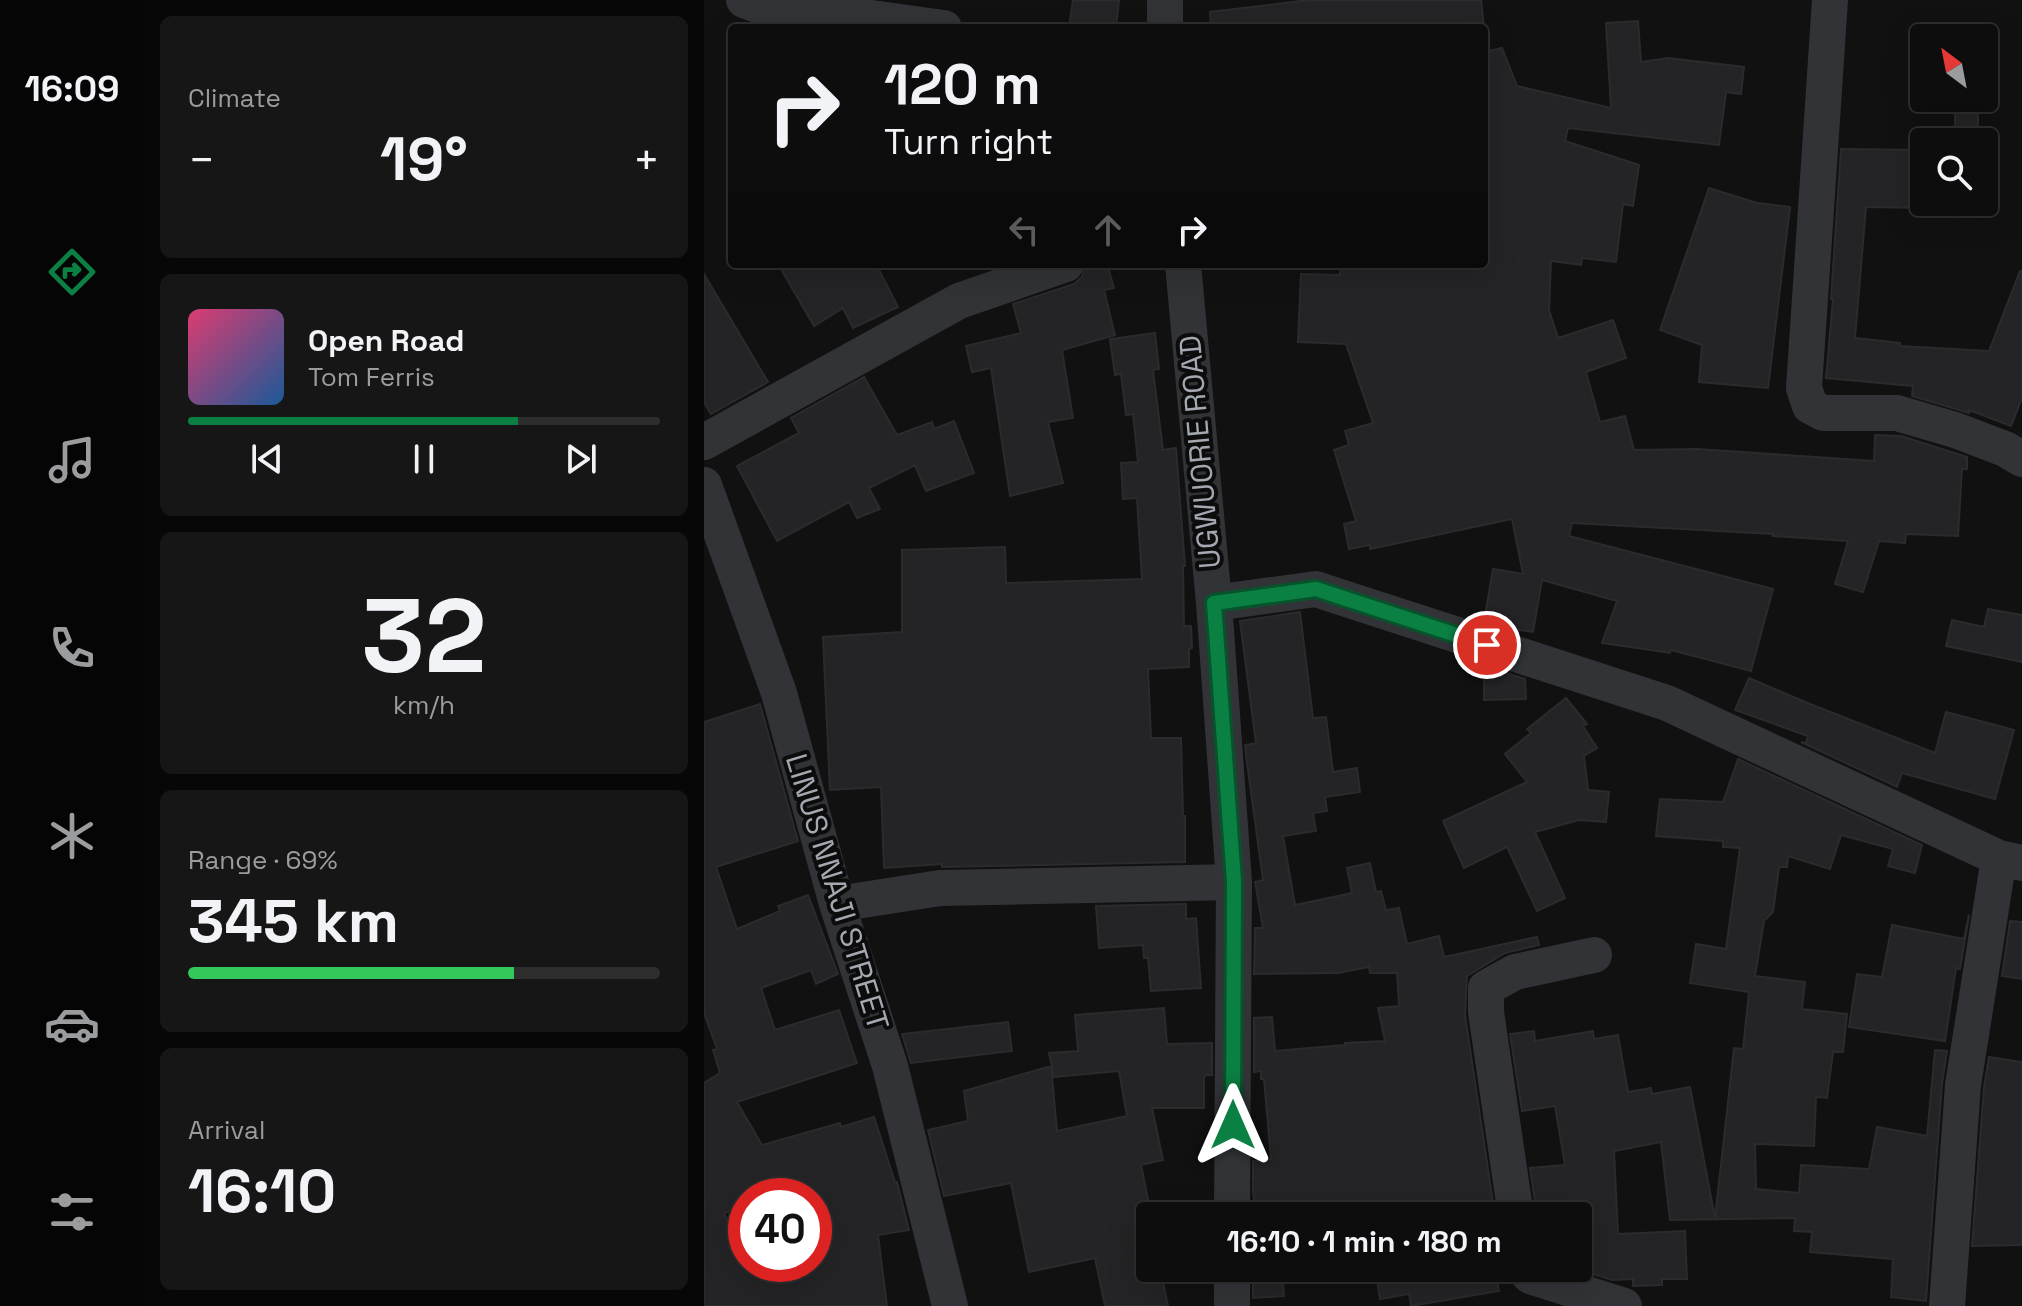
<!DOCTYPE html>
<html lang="en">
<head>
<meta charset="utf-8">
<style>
	body { margin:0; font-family:"Space Grotesk",sans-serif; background:#161617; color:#f1f3f6; height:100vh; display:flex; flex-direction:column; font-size:30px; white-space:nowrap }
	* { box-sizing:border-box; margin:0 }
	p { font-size:26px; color:#9a9c9e }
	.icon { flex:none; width:44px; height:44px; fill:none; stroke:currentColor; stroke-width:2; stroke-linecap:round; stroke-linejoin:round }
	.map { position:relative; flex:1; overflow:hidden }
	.details { display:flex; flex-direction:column; gap:16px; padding:16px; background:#070708; width:560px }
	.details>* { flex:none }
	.top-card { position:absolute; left:24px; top:24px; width:760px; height:244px; border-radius:8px; box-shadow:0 8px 32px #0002,0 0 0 2px #2d2d2e; background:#0d0d0e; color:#f1f3f6; overflow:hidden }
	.needle { width:52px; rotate:328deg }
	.tools { position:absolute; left:1206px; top:24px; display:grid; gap:16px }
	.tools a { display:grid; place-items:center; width:88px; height:88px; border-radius:8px; background:#0d0d0e; box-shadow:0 8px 32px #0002,0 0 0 2px #2d2d2e; font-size:40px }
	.speed { position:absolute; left:24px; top:1178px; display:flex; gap:16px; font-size:40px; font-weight:700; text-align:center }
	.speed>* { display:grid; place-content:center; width:104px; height:104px; border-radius:50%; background:#0d0d0e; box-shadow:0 8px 32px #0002,0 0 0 2px #2d2d2e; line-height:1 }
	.speed .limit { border:12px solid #d22; background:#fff; color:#111 }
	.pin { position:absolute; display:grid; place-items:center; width:68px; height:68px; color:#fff; margin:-34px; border:4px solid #fff; border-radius:50%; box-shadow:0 2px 8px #0007 }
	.me { position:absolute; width:88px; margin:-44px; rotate:0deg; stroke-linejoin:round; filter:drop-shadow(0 0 6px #0008) }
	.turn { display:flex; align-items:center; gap:28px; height:168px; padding:0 24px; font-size:36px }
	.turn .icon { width:104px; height:104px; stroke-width:2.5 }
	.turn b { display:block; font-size:56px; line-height:68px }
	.lanes { display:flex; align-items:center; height:76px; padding:0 24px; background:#0003; justify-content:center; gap:40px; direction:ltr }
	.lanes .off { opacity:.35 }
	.big { font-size:60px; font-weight:700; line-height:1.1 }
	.details .widget { flex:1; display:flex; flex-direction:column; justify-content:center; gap:12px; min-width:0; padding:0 28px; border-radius:12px; background:#161617 }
	.details .dial { align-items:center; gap:0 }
	.dial b { font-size:104px; line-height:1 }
	.song { display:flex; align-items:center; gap:24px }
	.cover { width:96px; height:96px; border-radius:12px; background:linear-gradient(135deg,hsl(340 70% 55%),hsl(210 70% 35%)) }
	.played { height:8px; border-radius:4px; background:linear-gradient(90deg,#0b8043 70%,#2d2d2e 70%) }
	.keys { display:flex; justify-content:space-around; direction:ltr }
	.heat { display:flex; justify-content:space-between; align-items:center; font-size:44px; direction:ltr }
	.charge { height:12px; border-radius:6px; background:linear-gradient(90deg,#34c759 69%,#2d2d2e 0) }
	.trip { position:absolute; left:432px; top:1202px; width:456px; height:80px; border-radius:8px; background:#0d0d0e; box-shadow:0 8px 32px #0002,0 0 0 2px #2d2d2e; font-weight:700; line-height:80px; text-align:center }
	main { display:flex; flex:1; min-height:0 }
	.menu { display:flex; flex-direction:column; width:144px; justify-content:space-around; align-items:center; background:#050506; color:#9a9c9e }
	.menu .icon { width:56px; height:56px }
	.menu .active { color:#0b8043 }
	.menu b { font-size:36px; color:#f1f3f6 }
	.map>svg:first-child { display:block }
	.building { fill:#242426; stroke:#2b2b2e; stroke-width:2; fill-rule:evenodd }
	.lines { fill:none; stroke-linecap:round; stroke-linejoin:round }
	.minor { stroke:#323337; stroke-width:36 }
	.route-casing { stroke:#07532c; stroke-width:20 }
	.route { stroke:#0b8043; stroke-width:14 }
	.labels { text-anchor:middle; stroke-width:8; stroke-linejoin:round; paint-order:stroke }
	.street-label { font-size:30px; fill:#a4a8b1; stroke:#0c0c0d }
</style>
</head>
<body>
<main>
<nav class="menu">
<b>16:09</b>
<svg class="icon active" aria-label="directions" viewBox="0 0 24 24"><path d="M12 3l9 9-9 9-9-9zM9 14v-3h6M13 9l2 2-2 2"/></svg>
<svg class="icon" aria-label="music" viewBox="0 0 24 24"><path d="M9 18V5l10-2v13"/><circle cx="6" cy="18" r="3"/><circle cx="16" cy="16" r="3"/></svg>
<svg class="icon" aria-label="phone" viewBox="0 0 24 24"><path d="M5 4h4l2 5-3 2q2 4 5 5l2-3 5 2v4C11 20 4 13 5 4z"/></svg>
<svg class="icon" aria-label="climate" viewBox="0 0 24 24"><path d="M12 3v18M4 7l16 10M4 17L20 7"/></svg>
<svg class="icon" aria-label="car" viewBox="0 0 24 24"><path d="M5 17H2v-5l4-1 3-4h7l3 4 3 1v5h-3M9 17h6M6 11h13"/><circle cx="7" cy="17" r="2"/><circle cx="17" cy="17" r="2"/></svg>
<svg class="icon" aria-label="filters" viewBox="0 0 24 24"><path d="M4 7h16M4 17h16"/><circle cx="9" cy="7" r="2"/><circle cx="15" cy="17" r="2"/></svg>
</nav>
<section class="details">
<div class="widget"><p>Climate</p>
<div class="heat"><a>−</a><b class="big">19°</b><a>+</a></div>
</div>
<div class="widget">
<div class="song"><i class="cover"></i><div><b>Open Road</b><p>Tom Ferris</p></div></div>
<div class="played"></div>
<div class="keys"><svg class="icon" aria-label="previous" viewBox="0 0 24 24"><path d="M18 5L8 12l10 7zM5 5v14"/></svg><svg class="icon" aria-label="pause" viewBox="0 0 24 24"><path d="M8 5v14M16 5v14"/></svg><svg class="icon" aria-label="next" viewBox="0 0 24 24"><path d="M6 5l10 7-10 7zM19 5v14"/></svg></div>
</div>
<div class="widget dial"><b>32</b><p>km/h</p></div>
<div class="widget"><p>Range · 69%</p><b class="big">345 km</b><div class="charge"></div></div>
<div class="widget"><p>Arrival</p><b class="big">16:10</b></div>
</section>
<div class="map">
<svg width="1318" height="1306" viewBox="0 0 1318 1306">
	<rect width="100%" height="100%" fill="#111112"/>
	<path class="building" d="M369 0H415L412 28H365Z
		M605 0H777L780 28H507L506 12Z
		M934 21 937 62 964 58 1040 67 1037 94 1022 92 1015 145 864 128 861 141 935 165 929 206 919 204 912 262 878 258 877 265 847 261 845 310 854 338 909 320 922 358 882 372 896 422 921 416 930 450 993 449 1170 461 1171 435 1197 436 1263 457V469H1258L1254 536 1202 534 1201 543 1175 541 1159 592 1131 584 1144 541 1069 536V534L868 523 865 536 1069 589 1047 671 967 650 966 653 898 643 913 601 838 580 829 632 800 628 780 622 789 569 819 574 808 519 666 549V545L645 549 640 524 652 521 630 450 645 445 641 431 669 423 642 344 594 342 597 274 636 275 637 264H780V52L798 48 813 86 907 108 902 23Z
		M1251 98H1274V142H1251Z
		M1137 149 1220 150V208L1162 207 1151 338 1196 343V346L1285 351 1316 271H1318V398L1307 426 1265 410V413L1208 396 1209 386 1122 378 1129 299H1127Z
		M1005 188 1053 203 1086 207 1064 388 995 382 998 345 956 330Z
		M74 264H172L194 307 149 328 139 308 110 326Z
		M382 264H403L410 288 400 290 411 335 358 350 369 418 344 422 359 483 306 496 287 368 268 372 262 346 317 333 309 304 370 284 378 277Z
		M0 274 64 382 7 414 0 402Z
		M451 333 455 369 449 370 459 450 472 448 481 566H479L480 626H487L488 648 485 649V667L444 669 447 738H477L479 816H481V862L238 867V864L180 868 177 787 126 790 119 637 198 632V550L301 547 302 583 438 579 433 498 419 499 417 463 434 462 429 414 422 415 417 374 411 375 406 339Z
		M160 377 193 435 228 422 230 429 250 421 270 473 222 491 211 465 165 488 176 509 153 518 145 502 73 541 33 466 95 433 87 418Z
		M1284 609 1318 615V662L1242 646 1248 620 1280 627Z
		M596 612 609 718 622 717 629 772 653 768 656 792 621 797 623 811 609 813 612 831 579 836 591 905 648 893 643 868 666 863 672 892 677 891 682 910 695 908 703 944 735 936 740 957 833 937 835 945 801 953 763 976 761 1015 791 1216H552L549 1191V1161L567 1159 560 1079H557V1071L550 1072V1018L568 1017 571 1051 641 1045V1043L681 1041 674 1008 695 1006 693 973H666L665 967 634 973 550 974 551 928H559L551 882 559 880 542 755 541 745 552 743 536 621Z
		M802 673 821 679 822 699 780 700V674Z
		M1045 678 1106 704 1231 753 1242 712 1310 730 1291 799 1198 773 1193 787 1097 742 1102 743 1104 736 1031 710Z
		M862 698 883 724 879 726 893 748 880 756 884 790 905 792 902 822 875 820 831 832 861 898 833 911 803 847 760 868 739 821 823 782 801 754 827 733 823 729Z
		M56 704 94 841 12 867 33 929 76 911 74 906 104 895 134 974 112 984 107 970 57 988 71 1030 135 1010 153 1063 33 1102 58 1145 136 1123 137 1127 170 1117 191 1182H193L205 1230 174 1235 183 1306H0V1083L16 1073 9 1050 13 1049 0 1013V722ZM42 1196H110V1264H42L20 1213 42 1207Z
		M1034 759 1218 845 1211 873 1184 866 1189 849 1137 835 1126 869 1084 856 1083 867H1075L1069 912 1060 921 1051 976 1101 982 1098 1009 1143 1014 1139 1052H1129L1123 1098 1112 1097 1110 1146 1051 1144 1052 1189 1095 1193 1097 1165 1165 1169 1173 1127 1223 1136 1231 1050 1243 1051 1238 1083 1222 1301 1187 1297 1189 1259 1106 1252 1108 1232 1090 1231 1091 1218 966 1220 957 1142 910 1151 914 1234 981 1231 983 1279H958V1285L929 1286V1279L908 1280 877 1270 874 1216H870V1205L832 1209 826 1168 861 1165 851 1106 818 1111 806 1034 830 1031 831 1041 889 1031 890 1039 914 1035 924 1092 947 1088 948 1094 986 1087 1011 1218 1030 1048 1039 1049 1045 992 986 983 992 944 1022 949 1036 848 1019 847V841L952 836 956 799 1019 802Z
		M482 904V919L492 918 497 988 447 991 444 958H440L439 945 395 948 392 906Z
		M1265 915 1256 969 1252 968 1241 1041 1145 1027 1153 974 1178 977 1188 925 1260 939Z
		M1306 921 1318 922V979L1298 976Z
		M460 1008 463 1044 508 1043V1075H502L500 1078V1108H448L459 1160 437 1165 446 1209V1268H456L464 1306H401L391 1258 325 1272 307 1183 240 1196 224 1130 264 1121 260 1091 347 1066 353 1131 423 1116 415 1071 350 1077 345 1053 374 1051 371 1015Z
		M304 1022 308 1051 207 1063 198 1034Z
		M1285 1057 1318 1062V1245L1268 1246 1280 1087Z
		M671 1268H791L795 1291 707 1306 705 1294 676 1299Z
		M578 1270 580 1296 549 1298V1272Z"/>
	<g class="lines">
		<path class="minor" d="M40 0 59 7 94 8 240 28
			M461 0V28
			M1126 0 1100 388 1106 406 1119 413H1193L1251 430 1301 449 1318 459
			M479 264 510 603 530 882 528 1216
			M0 442 255 301 362 264
			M0 485 75 693 133 904 186 1066 246 1306
			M510 603 612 589 633 596 963 703 1295 858 1318 863
			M133 904 236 888 530 882
			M812 1216 782 1012V988L811 972 890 955
			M819 1268 826 1276 920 1306
			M528 1306V1268
			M1243 1306 1259 1085 1295 858"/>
	</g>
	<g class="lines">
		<g class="route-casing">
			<path id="route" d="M529 1125 530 882 510 603 612 589 783 645"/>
		</g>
		<use href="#route" class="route"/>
	</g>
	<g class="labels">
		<g class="street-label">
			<text transform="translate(496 452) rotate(-95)" y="10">UGWUORIE ROAD</text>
			<text transform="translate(133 892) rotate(73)" y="10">LINUS NNAJI STREET</text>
		</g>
	</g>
</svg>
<div class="tools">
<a><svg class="needle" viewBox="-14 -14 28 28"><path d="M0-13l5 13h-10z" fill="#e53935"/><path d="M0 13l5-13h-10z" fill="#9a9c9e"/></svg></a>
<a><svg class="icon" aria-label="search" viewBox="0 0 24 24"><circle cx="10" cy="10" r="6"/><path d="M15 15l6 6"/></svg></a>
</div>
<div class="speed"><div class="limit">40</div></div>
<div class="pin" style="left:783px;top:645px;background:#d93025"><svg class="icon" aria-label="arrive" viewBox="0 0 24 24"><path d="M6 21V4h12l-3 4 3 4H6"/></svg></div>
<svg class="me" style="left:529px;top:1125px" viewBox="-20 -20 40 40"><path d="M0-17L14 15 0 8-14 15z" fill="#0b8043" stroke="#fff" stroke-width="4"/></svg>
<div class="trip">16:10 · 1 min · 180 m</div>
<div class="top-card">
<div class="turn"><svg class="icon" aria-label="right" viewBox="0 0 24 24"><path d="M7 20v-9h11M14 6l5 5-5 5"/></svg><div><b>120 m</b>Turn right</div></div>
<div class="lanes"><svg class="icon off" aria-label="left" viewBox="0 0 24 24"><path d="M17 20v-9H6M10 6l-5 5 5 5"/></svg><svg class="icon off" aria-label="ahead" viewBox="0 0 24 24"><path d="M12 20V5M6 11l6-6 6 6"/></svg><svg class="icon" aria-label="right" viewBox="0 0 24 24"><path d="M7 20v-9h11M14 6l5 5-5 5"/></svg></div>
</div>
</div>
</main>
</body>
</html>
